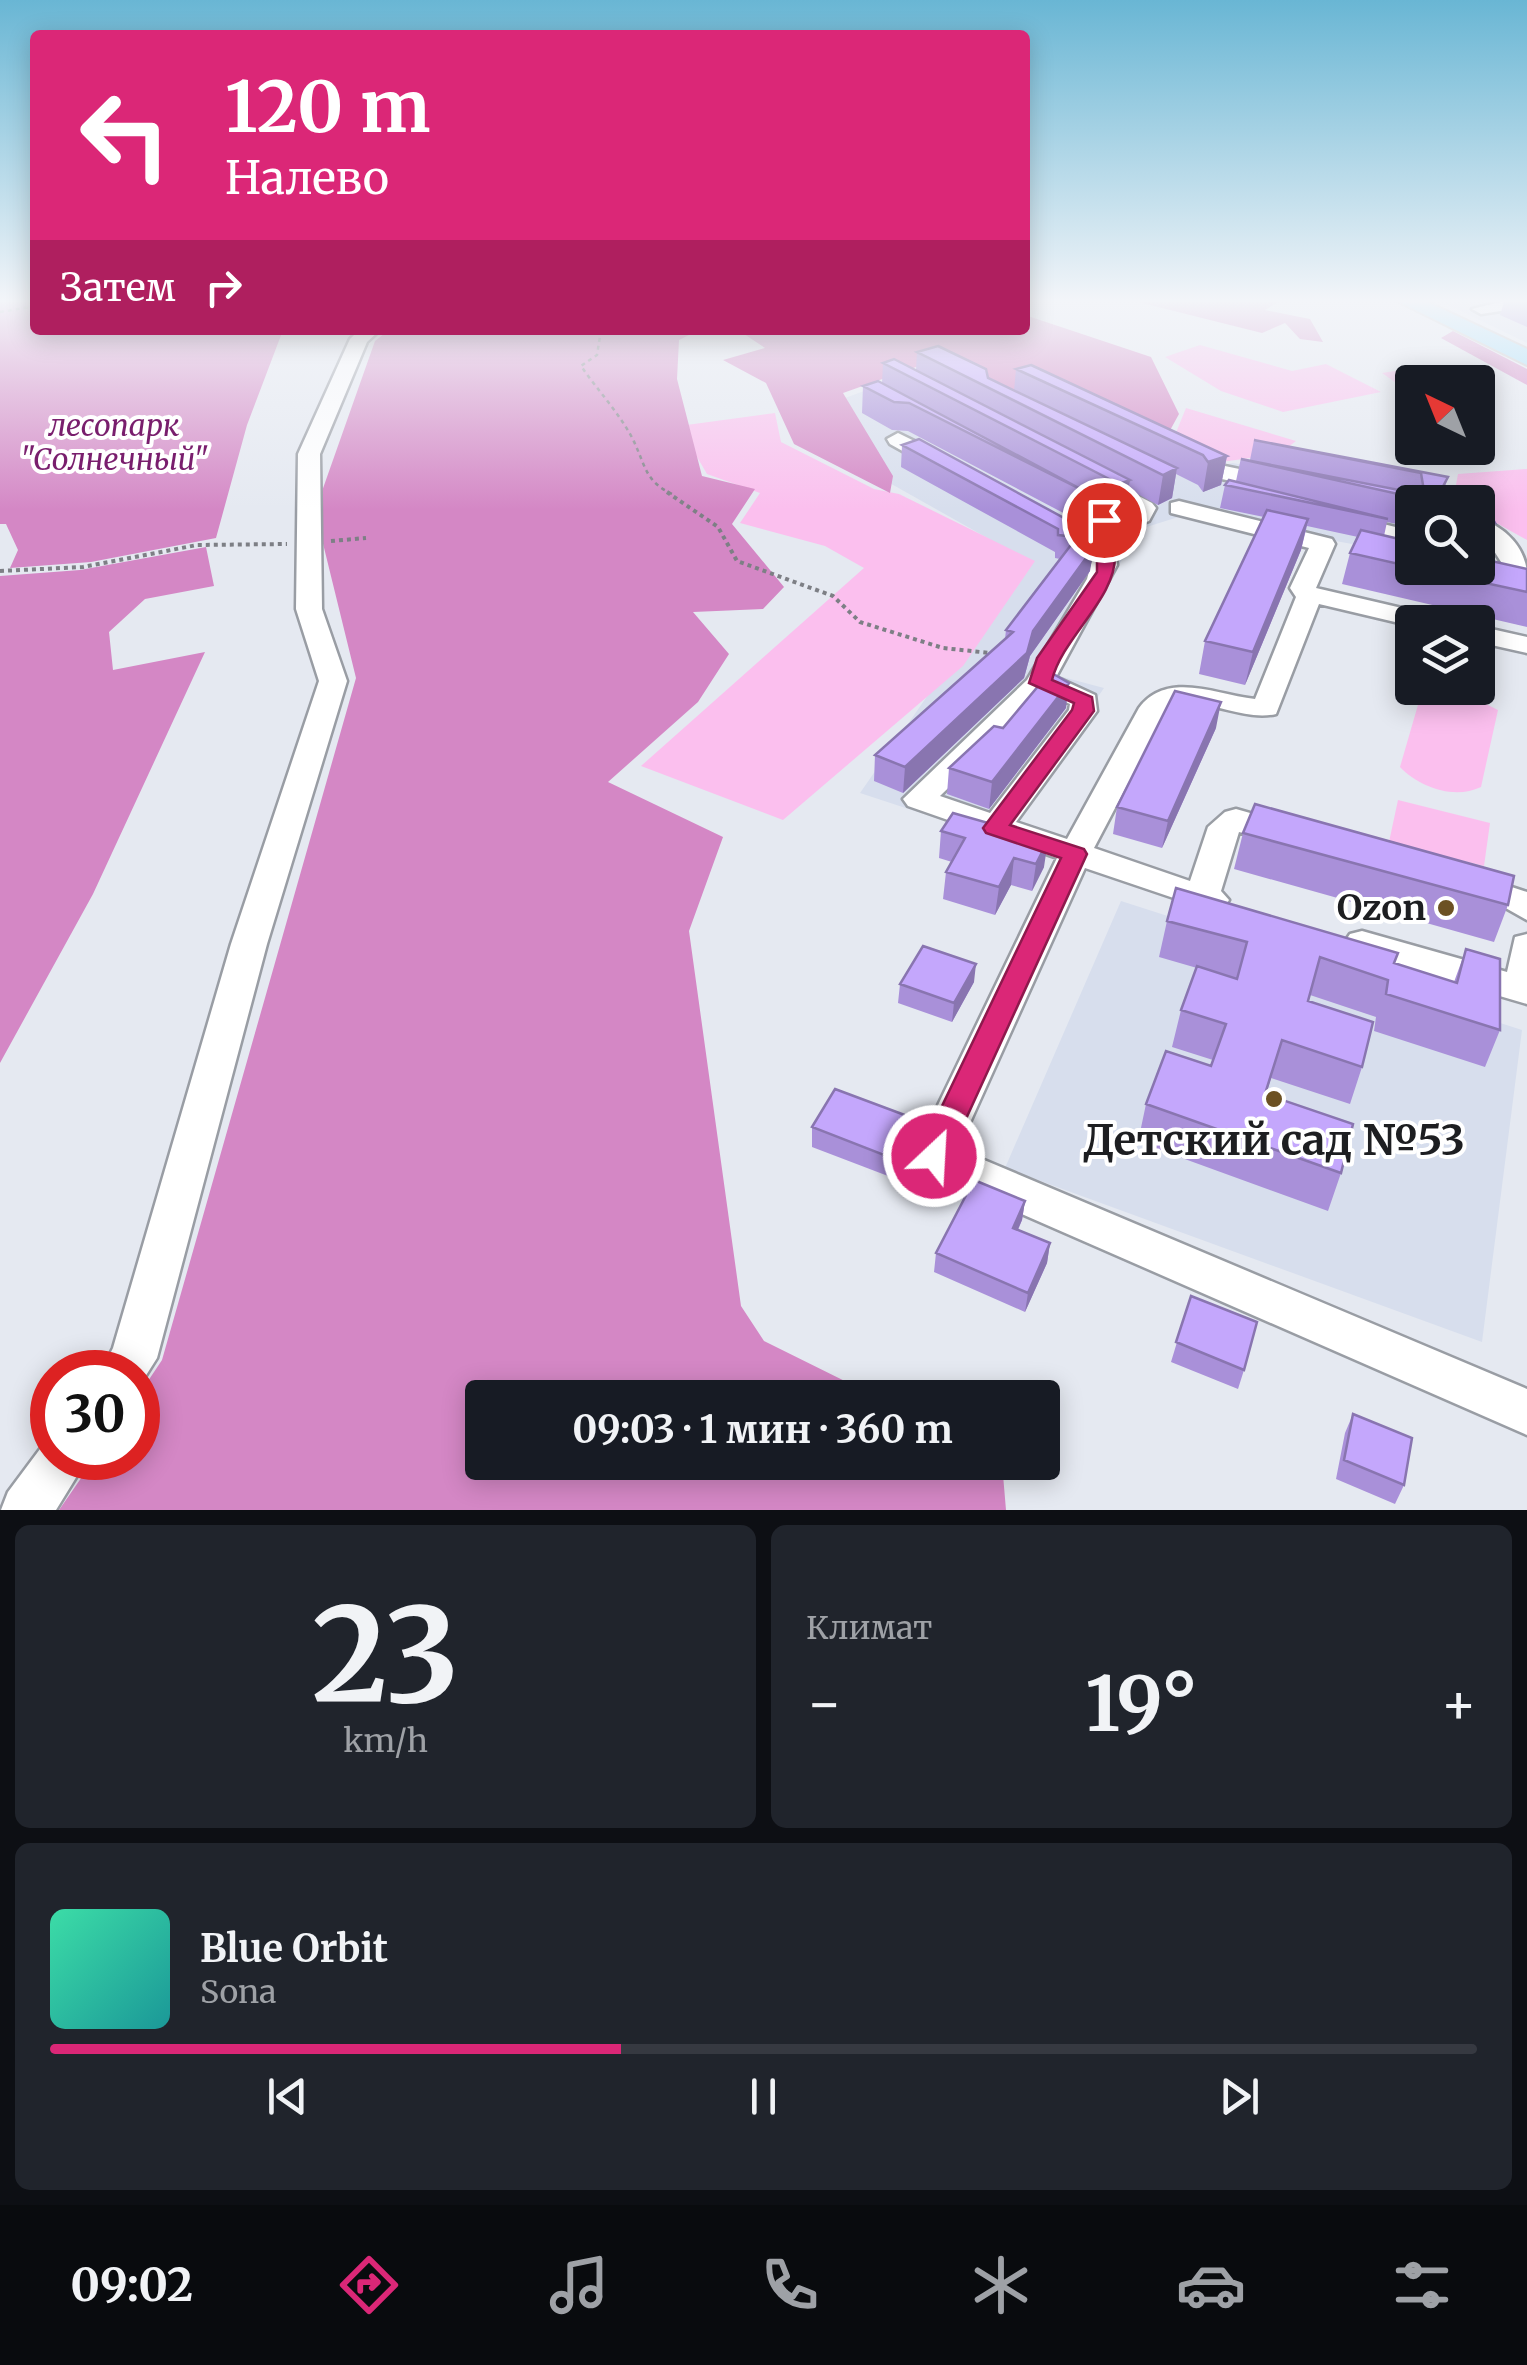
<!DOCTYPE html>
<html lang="ru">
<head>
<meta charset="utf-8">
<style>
	body { margin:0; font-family:Merriweather,serif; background:#20242c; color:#f1f3f6; height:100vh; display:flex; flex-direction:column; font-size:38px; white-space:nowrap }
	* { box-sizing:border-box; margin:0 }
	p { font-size:32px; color:#9ea1a6 }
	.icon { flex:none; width:55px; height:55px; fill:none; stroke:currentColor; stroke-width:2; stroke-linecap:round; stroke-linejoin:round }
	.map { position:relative; height:1510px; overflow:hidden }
	.sheet { display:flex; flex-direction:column; gap:15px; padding:15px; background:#0d0f14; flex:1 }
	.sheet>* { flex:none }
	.guide { position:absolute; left:30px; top:30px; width:1000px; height:305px; border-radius:10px; box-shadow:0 5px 25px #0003; background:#db2777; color:#fff; overflow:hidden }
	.needle { width:65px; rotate:317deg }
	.fabs { position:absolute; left:1395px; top:365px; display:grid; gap:20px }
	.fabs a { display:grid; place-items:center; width:100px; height:100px; border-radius:10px; background:#171b24; box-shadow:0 5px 25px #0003; font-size:50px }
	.speed { position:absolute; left:30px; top:1350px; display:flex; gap:20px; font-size:50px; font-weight:700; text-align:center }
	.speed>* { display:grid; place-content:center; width:130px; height:130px; border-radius:50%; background:#171b24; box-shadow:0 5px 25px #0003; line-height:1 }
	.speed .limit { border:15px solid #d22; background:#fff; color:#111 }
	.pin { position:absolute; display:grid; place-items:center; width:85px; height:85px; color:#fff; margin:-42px; border:5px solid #fff; border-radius:50%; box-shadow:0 2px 10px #0007 }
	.me { position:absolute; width:110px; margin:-55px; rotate:25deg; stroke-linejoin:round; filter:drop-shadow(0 0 8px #0008) }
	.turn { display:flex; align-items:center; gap:35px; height:210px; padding:0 30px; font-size:45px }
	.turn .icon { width:130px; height:130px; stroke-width:2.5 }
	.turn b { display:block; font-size:70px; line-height:85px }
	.then { display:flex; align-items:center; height:95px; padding:0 30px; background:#0003; gap:20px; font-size:38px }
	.big { font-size:75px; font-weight:700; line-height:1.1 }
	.sheet .widget { flex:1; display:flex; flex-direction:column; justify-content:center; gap:15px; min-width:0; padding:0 35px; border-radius:15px; background:#20242c }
	.sheet .dial { align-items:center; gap:0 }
	.dial b { font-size:130px; line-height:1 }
	.song { display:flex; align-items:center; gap:30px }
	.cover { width:120px; height:120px; border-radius:15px; background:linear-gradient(135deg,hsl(160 70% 55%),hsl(180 70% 35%)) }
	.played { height:10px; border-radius:5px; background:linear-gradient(90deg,#db2777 40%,#363941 40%) }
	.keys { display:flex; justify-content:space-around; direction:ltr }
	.heat { display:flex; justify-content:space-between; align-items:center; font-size:55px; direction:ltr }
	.sheet .tiles { flex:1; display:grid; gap:15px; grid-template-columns:1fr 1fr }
	.widget:last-child { grid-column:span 2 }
	.trip { position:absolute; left:465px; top:1380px; width:595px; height:100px; border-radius:10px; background:#171b24; box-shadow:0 5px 25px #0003; font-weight:700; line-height:100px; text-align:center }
	.menu { display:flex; height:160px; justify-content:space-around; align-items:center; background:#090b0e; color:#9ea1a6 }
	.menu .icon { width:70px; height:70px }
	.menu .on { color:#db2777 }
	.menu b { font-size:45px; color:#f1f3f6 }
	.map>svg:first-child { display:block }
	.built { fill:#d7deed }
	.green { fill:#fbbfee }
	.forest { fill:#d487c5 }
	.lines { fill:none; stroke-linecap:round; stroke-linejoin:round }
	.minor-casing { stroke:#999da4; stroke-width:5 }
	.major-casing { stroke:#c4c4c5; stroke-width:4 }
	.path-far1 { stroke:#7d7f85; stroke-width:2.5; stroke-dasharray:4 4; stroke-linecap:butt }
	.path { stroke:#7d7f85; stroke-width:4; stroke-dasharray:4 4; stroke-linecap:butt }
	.minor { fill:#fff; fill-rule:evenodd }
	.major { fill:#9bdefb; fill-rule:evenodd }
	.wall { fill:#a990d9 }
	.shaded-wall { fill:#8975b0 }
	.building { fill:#c4a7fc; stroke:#8975b0; stroke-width:2.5 }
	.route { fill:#db2777; stroke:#8e194d; stroke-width:2.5 }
	.poi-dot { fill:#6c5123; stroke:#fff; stroke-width:4 }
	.labels { text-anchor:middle; stroke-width:8; stroke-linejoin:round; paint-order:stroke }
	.far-park-label { font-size:30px; font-style:italic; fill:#791e6d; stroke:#fff }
	.poi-label { font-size:35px; font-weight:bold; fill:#1d1e21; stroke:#fff; text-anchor:end }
	.near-poi-label { font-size:42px; font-weight:bold; fill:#1d1e21; stroke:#fff }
</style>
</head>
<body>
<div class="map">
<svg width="1527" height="1510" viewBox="0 0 1527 1510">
	<rect width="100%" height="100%" fill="#e5e9f1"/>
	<path class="built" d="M1435 299H1527V343L1461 311Z
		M930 367 1192 471 1233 463 1436 502H1412V555L1188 514 1140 529 1055 675 1104 688 1000 839 860 793 1023 558 879 477 845 398Z
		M1121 901 1522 1030 1482 1342 1005 1168Z"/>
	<path class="green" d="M1200 345 1292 371 1326 364 1381 392 1283 412 1221 391 1165 357Z
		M1433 365 1471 382H1412V394L1382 373Z
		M1186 408 1296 441 1279 454 1192 466 1175 435Z
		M775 413 781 442 874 489 899 494 1035 561 963 666 783 820 641 766 864 568 825 546 740 523 760 493 707 474 679 426Z
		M1527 469V540L1484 516 1478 502H1469L1455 490 1458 474Z
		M1428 693 1472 697 1498 710 1481 787C1454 800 1419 787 1400 767L1420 698Z
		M1398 800 1490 823 1484 866 1389 842Z"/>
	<path class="forest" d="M0 299H35V330H283L247 425 216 538 91 562 10 568 18 550 6 524H0Z
		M1126 299H1283L1265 310 1310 319 1323 342 1300 339 1285 323 1262 333Z
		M1025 315 1151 357 1179 414 1162 445 995 397 919 366 843 393 893 476 890 493 794 444 766 383 723 360 765 348 738 330H1025Z
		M389 330H699L679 340 677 379 702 476 755 489 732 524 784 587 763 609 693 612 729 654 698 702 608 782 723 837 689 931 741 1306 764 1341 877 1397 482 1398V1462L1002 1463 1006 1510H59L95 1458H138V1396L162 1360 356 678 315 511 375 341Z
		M1453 331 1527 369V385L1441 338Z
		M206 547 214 586 145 599 109 632 113 670 205 652 93 894 0 1063V576L80 570Z"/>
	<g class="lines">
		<g class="minor-casing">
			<path id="minor" d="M1512 299H1527V307L1481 314 1472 309Z
				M359 330H380L367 342 320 454 322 609 347 681 267 944 157 1358 138 1388V1372H101L113 1348 231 944 319 681 296 609 298 454 350 339Z
				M898 433 949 458 952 463 949 468H933L890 444 887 439Z
				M1220 465 1283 478 1286 483 1275 490 1212 477 1209 472Z
				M1091 471 1152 503 1156 508 1149 521 1113 535H1097V525L1131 510 1083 483 1080 478Z
				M1179 501 1332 539 1335 544 1316 588 1436 616 1440 622H1412V626L1319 604 1276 714C1239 723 1198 689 1165 713L1094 848 1190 881 1208 827 1225 812 1236 809 1295 826 1300 833 1295 840 1284 843 1239 832 1221 891 1229 900 1224 908 1212 911 1085 868 958 1149 1527 1389V1435L919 1169 913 1157 1057 858 908 806 903 799 1027 680 1087 579 1093 557 1052 533V523H1068L1115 549 1117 565 1056 677 1095 695 1097 711 1016 822 1067 839 1139 708C1167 670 1217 695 1255 699L1296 597 1290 588 1309 548 1171 513V503ZM1046 693 1070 704 1069 710 990 813 940 796Z
				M1346 515 1412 531V545L1338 527V517Z
				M1478 519C1505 525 1527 549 1527 576L1503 565 1483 534 1478 533Z
				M1478 626 1527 637V653L1478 642Z
				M1472 874 1527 892V920L1495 902 1460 893 1455 885 1460 877Z
				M1362 931 1507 972 1515 937 1527 934V1004L1350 952 1344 943 1350 934Z
				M52 1438V1458H88L56 1510H1L8 1492 46 1441Z"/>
		</g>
		<g class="major-casing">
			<path id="major" d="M1393 299H1421L1527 349V365Z"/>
		</g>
		<path class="path-far1" d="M0 312 35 306
			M601 330 597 355 581 366C598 391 624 418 636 446 646 469 647 482 672 494"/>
		<path class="path" d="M667 492 718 527 737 561 833 596 860 622 943 648 990 653
			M331 541 366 538
			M0 571 83 567 197 545 287 544"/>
		<use href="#minor" class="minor"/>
		<use href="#major" class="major"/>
	</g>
	<path class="wall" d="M1505 299H1527V327L1500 315Z
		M917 352 988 378 1014 391 1016 369 1227 456 1221 485 1203 492 1198 485 1176 474 1172 498 1158 505 1128 489 1125 509 1114 514 1091 502 1088 526 908 431 892 430 862 413 863 386 882 383 883 363 916 370Z
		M1254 440 1448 477 1443 493 1483 501 1495 523 1486 552 1478 550V502H1412V527L1387 522 1384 536 1412 542V568H1478V558L1527 569V627L1342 584 1350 553 1358 537 1307 526 1301 550 1245 685 1199 674 1205 641 1264 517 1220 508 1225 485 1229 480 1236 481 1241 458 1250 460Z
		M902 445 1086 530 1090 571 1030 656 1024 678 903 793 874 781 875 755 1005 639 1006 630 1060 559 1055 558V552L901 467Z
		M1066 708 989 809 947 794 949 768 1003 728Z
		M1216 728 1162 848 1113 834 1117 807Z
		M953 813 1044 867 1032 891 1011 885 995 915 943 899 946 872 952 862 939 858 941 831Z
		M1243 833 1508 905 1494 942 1234 869Z
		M1167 921 1394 963 1454 982 1466 949 1500 1030 1485 1067 1374 1031 1376 1017 1310 995 1308 1001 1362 1067 1350 1104 1271 1078 1266 1094 1341 1173 1328 1211 1138 1142 1146 1104 1211 1066 1213 1060 1172 1047 1181 1010 1197 968 1159 957Z
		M974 982 952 1022 898 1003 900 984Z
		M910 1117 909 1136 888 1176 812 1147V1127Z
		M1025 1201 1022 1220 1018 1230 1050 1243 1047 1263 1025 1312 934 1272 936 1253Z
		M1191 1296 1244 1370 1238 1389 1171 1362Z
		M1353 1414 1404 1485 1395 1504 1336 1479 1345 1433Z"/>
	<path class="shaded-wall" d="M1227 456 1221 485 1203 492 1208 462Z
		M1177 468 1172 498 1158 505 1163 475Z
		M1130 480 1125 509 1114 514 1119 484Z
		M1308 519 1301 550 1245 685 1253 652Z
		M1094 547 1090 571 1030 656 1024 678 903 793 905 767 1033 631Z
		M1069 683 1066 708 989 809 992 782Z
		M1221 702 1216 728 1162 848 1168 821Z
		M1048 840 1044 867 1032 891 1036 864Z
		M1014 858 1011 885 995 915 999 887Z
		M976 964 974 982 952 1022 954 1003Z
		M910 1117 909 1136 888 1176 889 1157Z
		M1025 1201 1022 1220 1010 1247 1013 1228Z
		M1050 1243 1047 1263 1025 1312 1028 1293Z"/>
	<path class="building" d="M938 346 986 369 988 378 1177 468 1163 475 917 352Z
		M894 359 1130 480 1119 484 883 363Z
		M1031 365 1227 456 1208 462 1203 455 1016 369Z
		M878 381 1092 495 909 403 894 402 863 386Z
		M919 439 1086 530 1093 535 1094 547 1033 631 1027 653 905 767 875 755 1013 632 1006 630 1077 537 1058 535V529L902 445Z
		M1254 440 1448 477 1440 492 1483 501 1495 523 1478 519V502H1422L1421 499 1241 459 1419 494 1424 491 1421 473Z
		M1229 480 1388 519 1225 485Z
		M1267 510 1308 519 1253 652 1205 641Z
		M1361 530 1412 542V567L1350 553Z
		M1478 558 1527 569V592L1416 568H1478Z
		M1050 672 1069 683 992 782 949 768 994 726 1003 728Z
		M1175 691 1221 702 1168 821 1117 807Z
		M1255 804 1514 876 1508 905 1243 833Z
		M953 813 1048 840 1036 864 1014 858 999 887 946 872 965 838 941 831Z
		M1176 888 1398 953 1394 963 1457 983 1466 949 1500 959V1030L1386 994 1388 980 1320 957 1308 1001 1373 1022 1362 1067 1282 1040 1265 1094 1353 1124 1341 1173 1146 1104 1166 1051 1211 1066 1226 1024 1181 1010 1197 966 1237 979 1247 942 1167 921Z
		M923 946 976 964 954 1003 900 984Z
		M835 1089 910 1117 889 1157 812 1127Z
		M974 1180 1025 1201 1013 1228 1050 1243 1028 1293 936 1253Z
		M1191 1296 1257 1322 1244 1370 1176 1342Z
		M1353 1414 1412 1438 1404 1485 1344 1460Z"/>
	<linearGradient id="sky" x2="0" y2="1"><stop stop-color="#69b6d4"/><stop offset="0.59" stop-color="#f3f5f9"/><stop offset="1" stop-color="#f3f5f9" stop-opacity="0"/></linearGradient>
	<rect width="1527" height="510" fill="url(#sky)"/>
	<path class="route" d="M1097 516 1112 520 1114 532 1105 544 1115 554C1117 598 1063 636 1052 680L1092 697 1094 711 1010 825 1084 849 1087 854 949 1156 945 1165 934 1169 923 1165 918 1156 1061 858 986 833 983 828 1072 710 1074 703 1029 683 1037 658 1097 572V556L1085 545 1095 531Z"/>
	<g class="poi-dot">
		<circle cx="1446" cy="908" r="10"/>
		<circle cx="1274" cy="1099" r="10"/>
	</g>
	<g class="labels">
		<g class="far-park-label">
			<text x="114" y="436">лесопарк<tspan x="114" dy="34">"Солнечный"</tspan></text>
		</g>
		<g class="poi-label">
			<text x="1426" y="920">Ozon</text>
		</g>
		<g class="near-poi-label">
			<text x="1274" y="1155">Детский сад №53</text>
		</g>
	</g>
</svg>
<div class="fabs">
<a><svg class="needle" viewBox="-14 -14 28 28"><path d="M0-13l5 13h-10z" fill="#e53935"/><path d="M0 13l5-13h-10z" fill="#9ea1a6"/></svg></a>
<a><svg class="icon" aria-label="search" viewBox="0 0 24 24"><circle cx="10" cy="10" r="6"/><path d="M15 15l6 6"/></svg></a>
<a><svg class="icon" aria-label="layers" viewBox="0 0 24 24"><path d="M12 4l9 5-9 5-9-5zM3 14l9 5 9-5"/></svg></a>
</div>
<div class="speed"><div class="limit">30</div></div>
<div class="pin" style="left:1104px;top:520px;background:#d93025"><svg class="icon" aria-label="arrive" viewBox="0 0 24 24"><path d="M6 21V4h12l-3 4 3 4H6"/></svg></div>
<svg class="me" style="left:934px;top:1156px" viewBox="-20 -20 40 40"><circle r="17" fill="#db2777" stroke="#fff" stroke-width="3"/><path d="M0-11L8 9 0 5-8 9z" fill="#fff"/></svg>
<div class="trip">09:03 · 1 мин · 360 m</div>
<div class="guide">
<div class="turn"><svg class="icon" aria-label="left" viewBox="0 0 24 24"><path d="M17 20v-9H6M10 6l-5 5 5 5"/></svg><div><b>120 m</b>Налево</div></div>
<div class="then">Затем<svg class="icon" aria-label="right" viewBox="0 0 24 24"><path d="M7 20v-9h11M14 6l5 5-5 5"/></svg></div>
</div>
</div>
<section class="sheet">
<div class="tiles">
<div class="widget dial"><b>23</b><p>km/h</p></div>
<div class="widget"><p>Климат</p>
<div class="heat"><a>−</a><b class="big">19°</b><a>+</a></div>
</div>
<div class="widget">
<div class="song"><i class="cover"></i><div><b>Blue Orbit</b><p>Sona</p></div></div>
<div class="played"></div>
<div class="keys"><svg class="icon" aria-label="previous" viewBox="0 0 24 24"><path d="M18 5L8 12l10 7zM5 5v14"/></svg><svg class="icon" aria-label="pause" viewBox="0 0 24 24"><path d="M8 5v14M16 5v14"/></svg><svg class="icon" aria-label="next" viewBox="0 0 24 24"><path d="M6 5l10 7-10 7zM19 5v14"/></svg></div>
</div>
</div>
</section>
<nav class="menu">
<b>09:02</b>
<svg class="icon on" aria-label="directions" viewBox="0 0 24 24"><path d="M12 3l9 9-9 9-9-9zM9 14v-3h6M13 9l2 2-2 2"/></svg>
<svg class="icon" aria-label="music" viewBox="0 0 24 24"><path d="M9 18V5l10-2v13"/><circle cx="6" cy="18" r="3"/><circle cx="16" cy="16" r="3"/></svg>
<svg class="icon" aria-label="phone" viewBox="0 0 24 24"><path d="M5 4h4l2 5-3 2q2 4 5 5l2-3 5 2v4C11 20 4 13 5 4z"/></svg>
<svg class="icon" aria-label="climate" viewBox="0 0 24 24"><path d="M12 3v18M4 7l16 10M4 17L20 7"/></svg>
<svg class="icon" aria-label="car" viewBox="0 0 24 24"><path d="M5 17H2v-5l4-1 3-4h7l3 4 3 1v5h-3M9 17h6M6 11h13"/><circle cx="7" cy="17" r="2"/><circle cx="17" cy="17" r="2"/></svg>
<svg class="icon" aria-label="filters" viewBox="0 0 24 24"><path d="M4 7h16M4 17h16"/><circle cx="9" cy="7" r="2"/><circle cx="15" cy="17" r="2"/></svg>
</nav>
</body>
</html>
